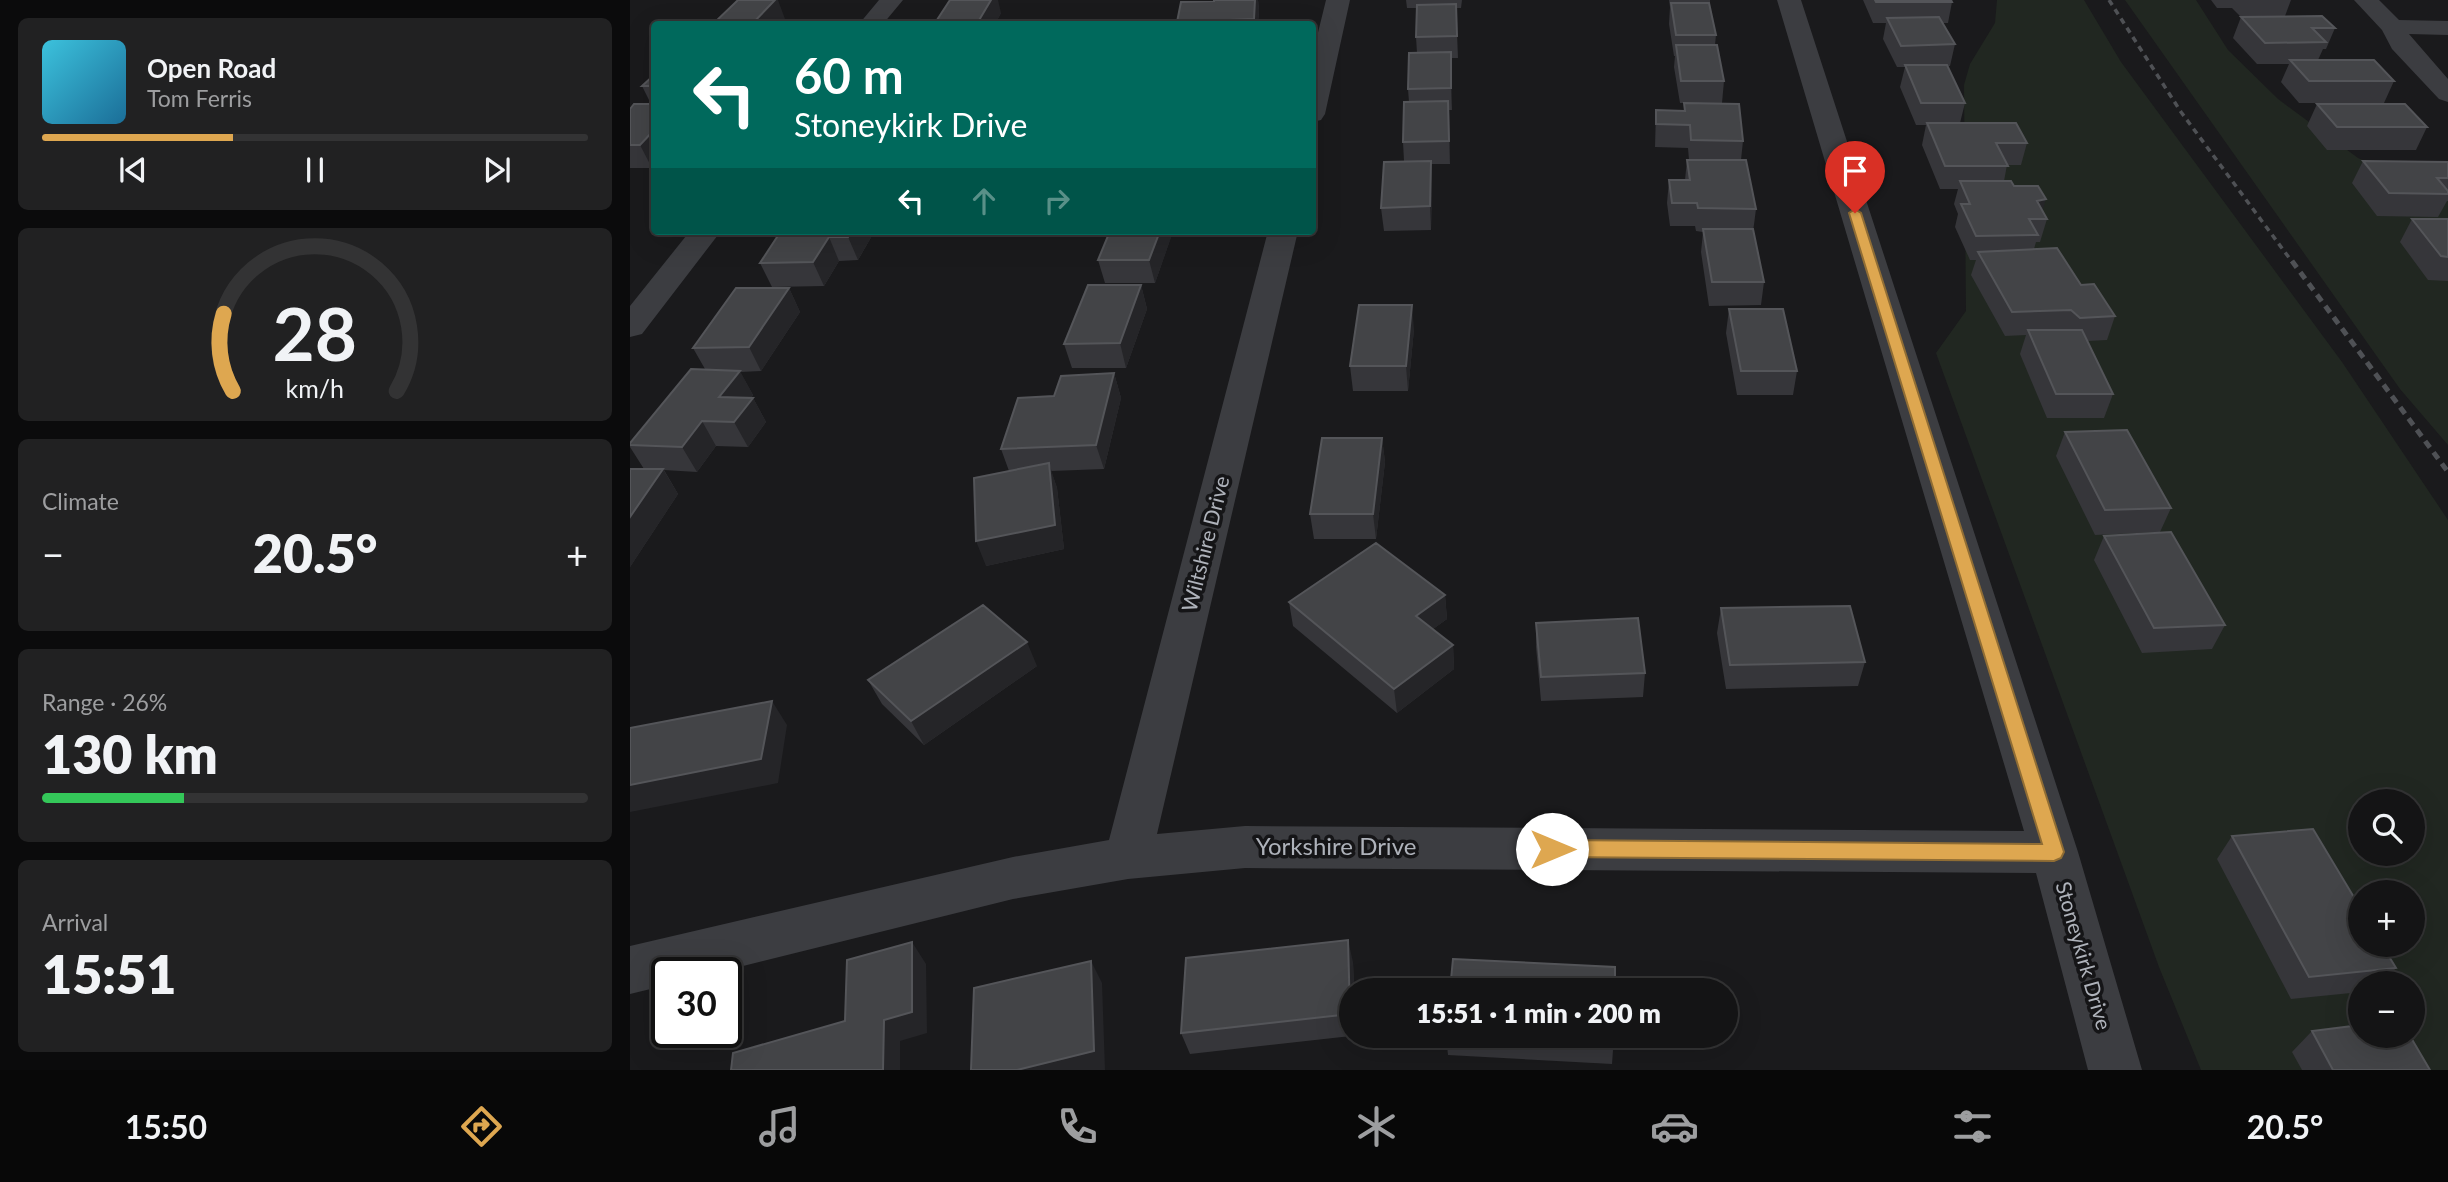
<!DOCTYPE html>
<html lang="en">
<head>
<meta charset="utf-8">
<style>
	body { margin:0; font-family:Lato,sans-serif; background:#212122; color:#f1f3f6; height:100vh; display:flex; flex-direction:column; font-size:26px; white-space:nowrap }
	* { box-sizing:border-box; margin:0 }
	p { font-size:23px; color:#9d9ea0 }
	.icon { flex:none; width:38px; height:38px; fill:none; stroke:currentColor; stroke-width:2; stroke-linecap:round; stroke-linejoin:round }
	.map { position:relative; flex:1; overflow:hidden }
	.panel { display:flex; flex-direction:column; gap:18px; padding:18px; background:#0b0b0c; width:630px }
	.panel>* { flex:none }
	.banner { position:absolute; left:21px; top:21px; width:665px; height:214px; border-radius:7px; box-shadow:0 7px 28px #0002,0 0 0 2px #333334; background:#00695c; color:#fff; overflow:hidden }
	.controls { position:absolute; left:1718px; top:789px; display:grid; gap:14px }
	.controls a { display:grid; place-items:center; width:77px; height:77px; border-radius:50%; background:#141415; box-shadow:0 7px 28px #0002,0 0 0 2px #333334; font-size:35px }
	.speed { position:absolute; left:21px; top:957px; display:flex; gap:14px; font-size:35px; font-weight:700; text-align:center }
	.speed>* { display:grid; place-content:center; width:91px; height:91px; border-radius:50%; background:#141415; box-shadow:0 7px 28px #0002,0 0 0 2px #333334; line-height:1 }
	.speed .limit { border:4px solid #111; border-radius:10px; background:#fff; color:#111 }
	.pin { position:absolute; display:grid; place-items:center; width:60px; height:60px; color:#fff; margin:-72px -30px; border-radius:50% 50% 50% 0; rotate:-45deg; box-shadow:0 0 7px #0007 }
	.pin .icon { rotate:45deg }
	.me { position:absolute; width:77px; margin:-38px; rotate:90deg; stroke-linejoin:round; filter:drop-shadow(0 0 5px #0008) }
	.turn { display:flex; align-items:center; gap:24px; height:147px; padding:0 28px; font-size:32px }
	.turn .icon { width:91px; height:91px; stroke-width:2.5 }
	.turn b { display:block; font-size:49px; line-height:60px }
	.lanes { display:flex; align-items:center; height:66px; padding:0 28px; background:#0003; justify-content:center; gap:35px; direction:ltr }
	.lanes .off { opacity:.35 }
	.big { font-size:52px; font-weight:800; line-height:1.1 }
	.panel .widget { flex:1; display:flex; flex-direction:column; justify-content:center; gap:10px; min-width:0; padding:0 24px; border-radius:10px; background:#212122 }
	.panel .dial { align-items:center; gap:0 }
	.dial svg { height:182px; overflow:visible; fill:none; stroke:#333334; stroke-width:7; stroke-linecap:round; text-anchor:middle }
	.dial text { fill:#f1f3f6; stroke:none }
	.song { display:flex; align-items:center; gap:21px }
	.cover { width:84px; height:84px; border-radius:10px; background:linear-gradient(135deg,hsl(190 70% 55%),hsl(200 70% 35%)) }
	.played { height:7px; border-radius:4px; background:linear-gradient(90deg,#dea750 35%,#333334 35%) }
	.keys { display:flex; justify-content:space-around; direction:ltr }
	.heat { display:flex; justify-content:space-between; align-items:center; font-size:38px; direction:ltr }
	.charge { height:10px; border-radius:5px; background:linear-gradient(90deg,#34c759 26%,#333334 0) }
	.trip { position:absolute; left:709px; top:978px; width:399px; height:70px; border-radius:35px; background:#141415; box-shadow:0 7px 28px #0002,0 0 0 2px #333334; font-weight:800; line-height:70px; text-align:center }
	.tabs { display:flex; height:112px; justify-content:space-around; align-items:center; background:#080808; color:#9d9ea0 }
	.tabs .icon { width:49px; height:49px }
	.tabs .on { color:#dea750 }
	.tabs b { font-size:32px; color:#f1f3f6 }
	main { display:flex; flex:1; min-height:0 }
	.map>svg:first-child { display:block }
	.green { fill:#212721; fill-rule:evenodd }
	.lines { fill:none; stroke-linecap:round; stroke-linejoin:round }
	.minor { fill:#3c3d41; fill-rule:evenodd }
	.rail-far1 { stroke:#4f5155; stroke-width:3.5; stroke-dasharray:6 5; stroke-linecap:butt }
	.rail { stroke:#4f5155; stroke-width:5; stroke-dasharray:8 6; stroke-linecap:butt }
	.wall { fill:#36363a }
	.shaded-wall { fill:#252528 }
	.building { fill:#434447; stroke:#545559; stroke-width:2 }
	.route { fill:#dea750; stroke:#906d34; stroke-width:2 }
	.labels { text-anchor:middle; stroke-width:7; stroke-linejoin:round; paint-order:stroke }
	.street-label { font-size:21px; fill:#aeb2ba; stroke:#151517 }
	.near-street-label { font-size:24px; fill:#aeb2ba; stroke:#151517 }
</style>
</head>
<body>
<main>
<section class="panel">
<div class="widget">
<div class="song"><i class="cover"></i><div><b>Open Road</b><p>Tom Ferris</p></div></div>
<div class="played"></div>
<div class="keys"><svg class="icon" aria-label="previous" viewBox="0 0 24 24"><path d="M18 5L8 12l10 7zM5 5v14"/></svg><svg class="icon" aria-label="pause" viewBox="0 0 24 24"><path d="M8 5v14M16 5v14"/></svg><svg class="icon" aria-label="next" viewBox="0 0 24 24"><path d="M6 5l10 7-10 7zM19 5v14"/></svg></div>
</div>
<div class="widget dial"><svg viewBox="0 0 100 80">
<path d="M14 69A42 42 0 1 1 86 69"/>
<path d="M14 69A42 42 0 0 1 10 35" stroke="#dea750"/>
<text x="50" y="56" font-size="32" font-weight="700">28</text>
<text x="50" y="72" font-size="11">km/h</text>
</svg></div>
<div class="widget"><p>Climate</p>
<div class="heat"><a>−</a><b class="big">20.5°</b><a>+</a></div>
</div>
<div class="widget"><p>Range · 26%</p><b class="big">130 km</b><div class="charge"></div></div>
<div class="widget"><p>Arrival</p><b class="big">15:51</b></div>
</section>
<div class="map">
<svg width="1818" height="1070" viewBox="0 0 1818 1070">
	<rect width="100%" height="100%" fill="#1a1a1c"/>
	<path class="green" d="M1367 0H1454L1491 62 1712 362 1818 520V1070H1571L1529 967 1306 353 1336 311 1334 85 1340 64 1365 23ZM1731 802H1783V854H1731ZM1731 892H1783V945H1731ZM1731 984H1783V1036H1731Z
		M1495 0H1566L1598 50 1648 99 1728 158 1818 197V445L1770 389Z"/>
	<g class="lines">
		<path class="minor" d="M249 0H273L253 24H229Z
			M696 0H720L695 114 691 120 682 122V57Z
			M1147 0H1171L1448 852 1512 1070H1458L1406 873 615 868 498 879 383 899 85 973H37V985L0 994V946L383 857 479 840 638 231H668L527 834 615 826 1394 831Z
			M1724 0H1749L1769 20 1818 21V35L1779 34 1818 79V102L1809 99 1762 49 1752 30Z
			M60 231H91L12 334 0 337V306Z"/>
		<path class="rail-far1" d="M1479 0 1551 112 1663 263"/>
		<path class="rail" d="M1662 261 1818 472"/>
	</g>
	<path class="wall" d="M584 0H628L629 10 628 24H548L547 22Z
		M776 0H832L831 8H826L828 58H821L822 110H819L820 164H801L802 183 801 230 754 231 751 208 774 161 773 142 779 102 778 89 787 53 786 37 787 8H777Z
		M1039 0H1080V6L1086 35 1085 45 1094 81 1092 103H1050L1044 67 1045 56H1044L1039 24 1040 7Z
		M1233 0H1321L1322 2 1318 23H1312L1325 44 1320 66H1317L1335 103 1330 123 1397 143 1391 165H1377L1374 181 1384 186 1412 210 1417 219 1410 242H1406L1404 249 1451 285 1485 316 1477 340 1458 341 1483 394 1474 418H1417L1390 354 1396 335 1375 336 1341 275 1346 260H1340L1325 227 1328 214 1324 204 1328 189H1310L1292 145 1296 125H1286L1270 87 1275 67H1267L1253 39 1256 23H1243Z
		M1581 0H1661L1655 16 1705 28 1696 49H1693L1688 60 1764 81 1754 103H1669L1651 82 1659 64H1627L1603 38 1611 17 1602 8H1587Z
		M371 13 365 24H305V23Z
		M24 75V165L22 168H0V109L21 104 12 86Z
		M1054 103 1113 141 1111 160 1126 209 1123 232 1134 282 1131 305 1079 306 1071 252 1073 232 1066 231 1065 226H1040L1037 203 1039 180H1055L1057 160H1059L1058 148 1025 147 1026 110 1054 111Z
		M1687 104 1797 127 1786 150H1697L1677 126Z
		M1733 161 1818 162V201H1817L1808 217 1747 216 1722 183Z
		M1782 219H1818V281L1798 280 1770 242Z
		M151 231 243 234 228 260 209 261 194 286 142 287 130 263Z
		M480 231H543L525 283H475L468 260Z
		M511 285 517 309 496 368H442L434 344Z
		M159 288 170 312 131 371 110 372 123 395 121 398H123L136 422 118 447 86 446 67 472 34 470 48 494 0 567V469H14L0 447V443L75 369 63 348Z
		M1099 309 1167 371 1163 395H1107L1096 333Z
		M784 329 778 391H723L720 366Z
		M484 373 491 398 474 469 421 471 427 488 434 549 356 566 379 471 371 449 424 396Z
		M1435 432 1541 508 1530 532 1465 535 1426 456Z
		M752 438 755 462 746 539H684L680 514Z
		M1474 536 1595 625 1582 649 1512 653 1464 560Z
		M815 595 817 619 803 629 823 645 824 669 767 713 663 626 659 602Z
		M1091 608 1235 662 1228 686 1096 689 1087 633Z
		M906 623 1015 673 1013 697 911 701 906 647Z
		M407 666 294 745 252 704 238 680Z
		M1602 836 1766 968 1752 984H1731V992L1661 999 1587 859Z
		M723 962 724 990H721V1036L560 1054 551 1033Z
		M1682 1031 1800 1070H1672L1662 1052Z
		M816 1036H984L982 1064 818 1055Z"/>
	<path class="shaded-wall" d="M145 0H148L155 19 150 24H122Z
		M361 0H368L371 13 365 24H348V22Z
		M625 0H628L629 10 628 24H624V19Z
		M821 52 822 73V110L821 88Z
		M818 101 819 123 820 164 819 141Z
		M24 130V165L22 168 10 145Z
		M801 161 802 183 801 230 800 206Z
		M1416 199 1410 219 1407 201Z
		M221 231H241L243 234 228 260 218 237Z
		M530 231H543V232L525 283 519 260Z
		M199 237 209 261 194 286 183 262Z
		M511 285 517 309 496 368 490 343Z
		M159 288 170 312 131 371 119 347Z
		M782 305 784 329 778 391 776 366Z
		M110 371 123 395 103 421 89 397Z
		M484 373 491 398 474 469 466 445Z
		M123 398 136 422 118 447 104 422Z
		M72 421 86 446 67 472 52 447Z
		M752 438 755 462 746 539 743 514Z
		M419 463 427 488 434 549 356 566 346 541Z
		M33 469 48 494 0 567V517Z
		M815 595 817 619 788 640 786 616Z
		M397 642 407 666 294 745 281 721Z
		M823 645 824 669 767 713 764 689Z
		M142 701 157 725 148 783 0 812V785Z
		M718 940 723 962 724 990H721V1017Z
		M282 942 296 964 297 1033 270 1041V1070H253L254 1020Z
		M461 961 472 983 475 1070H387Z"/>
	<path class="building" d="M108 0H145L122 24H83Z
		M320 0H361L348 22 305 23Z
		M584 0H625L624 19 547 22 551 2 584 1Z
		M1245 0H1321L1322 2H1246Z
		M1041 3H1079L1086 35H1046Z
		M826 4 827 36 786 37 787 5Z
		M1692 16 1705 28H1682L1696 42 1635 43 1611 17Z
		M1309 17 1325 44 1271 46 1257 18Z
		M1046 45H1087L1094 81H1051Z
		M821 52V88L778 89 779 53Z
		M1660 60H1744L1764 81H1679Z
		M1275 65H1317L1335 103H1291Z
		M24 75V86H12Z
		M818 101 819 141 773 142 774 102Z
		M1054 103 1109 104 1113 141 1061 140 1060 125 1026 124V110L1055 111Z
		M4 104H24V130L10 145H0V109Z
		M1687 104H1775L1797 127H1707Z
		M1297 123H1386L1397 143H1366L1378 166H1315Z
		M1057 160H1116L1126 209 1068 208 1067 203H1042L1039 180H1060Z
		M801 161 800 206 751 208 754 162Z
		M1733 161 1818 162V178H1807L1818 191V194L1759 193Z
		M1330 181H1381L1384 186H1408L1416 199 1407 201 1417 219H1399L1408 235 1346 236 1331 204H1340Z
		M1782 219H1818V257L1811 256Z
		M1073 229H1123L1134 282H1082Z
		M151 231H221L218 237H199L183 262 130 263Z
		M480 231H530L519 260H468Z
		M1427 248 1451 285 1464 284 1485 316 1450 318 1441 310 1382 312 1348 252Z
		M458 285H511L490 343 434 344Z
		M106 288H159L119 347 63 348Z
		M729 305H782L776 366H720Z
		M1099 309H1153L1167 371H1111Z
		M1398 330H1452L1483 394H1426Z
		M61 369 110 371 89 397 123 398 104 422 72 421 52 447 0 445V443Z
		M484 373 466 445 371 449 388 398 424 396 431 376Z
		M1497 430 1541 508 1475 510 1435 432Z
		M692 438H752L743 514H680Z
		M419 463 425 525 346 541 344 478Z
		M0 469H33L0 517Z
		M1541 532 1595 625 1524 628 1474 536Z
		M746 543 815 595 786 616 823 645 764 689 659 602Z
		M353 605 397 642 281 721 238 680Z
		M1220 606 1235 662 1100 665 1091 608Z
		M1008 618 1015 673 911 677 906 623Z
		M142 701 131 759 0 785V728Z
		M1683 829 1731 909V945H1752L1766 968 1679 977 1602 836Z
		M718 940 720 1014 551 1033 556 958Z
		M282 942V1012L254 1020 253 1070H101L103 1053 215 1021 217 960Z
		M823 959 985 967V990H820Z
		M461 961 464 1051 387 1070H341L344 988Z
		M1731 1025V1036H1780L1800 1070H1703L1682 1031Z
		M850 1036H984V1043Z"/>
	<path class="route" d="M1225 209 1231 213 1434 852 1431 858 1424 861 922 857 915 855 912 849 915 843 922 840 1412 844 1219 213Z"/>
	<g class="labels">
		<g class="street-label">
			<text transform="translate(576 544) rotate(-76)" y="7">Wiltshire Drive</text>
			<text transform="translate(1453 956) rotate(74)" y="7">Stoneykirk Drive</text>
		</g>
		<g class="near-street-label">
			<text x="706" y="855">Yorkshire Drive</text>
		</g>
	</g>
</svg>
<div class="controls">
<a><svg class="icon" aria-label="search" viewBox="0 0 24 24"><circle cx="10" cy="10" r="6"/><path d="M15 15l6 6"/></svg></a>
<a>+</a>
<a>−</a>
</div>
<div class="speed"><div class="limit">30</div></div>
<div class="pin" style="left:1225px;top:213px;background:#d93025"><svg class="icon" aria-label="arrive" viewBox="0 0 24 24"><path d="M6 21V4h12l-3 4 3 4H6"/></svg></div>
<svg class="me" style="left:922px;top:849px" viewBox="-20 -20 40 40"><circle r="19" fill="#fff"/><path d="M0-13L10 11 0 6-10 11z" fill="#dea750"/></svg>
<div class="trip">15:51 · 1 min · 200 m</div>
<div class="banner">
<div class="turn"><svg class="icon" aria-label="left" viewBox="0 0 24 24"><path d="M17 20v-9H6M10 6l-5 5 5 5"/></svg><div><b>60 m</b>Stoneykirk Drive</div></div>
<div class="lanes"><svg class="icon" aria-label="left" viewBox="0 0 24 24"><path d="M17 20v-9H6M10 6l-5 5 5 5"/></svg><svg class="icon off" aria-label="ahead" viewBox="0 0 24 24"><path d="M12 20V5M6 11l6-6 6 6"/></svg><svg class="icon off" aria-label="right" viewBox="0 0 24 24"><path d="M7 20v-9h11M14 6l5 5-5 5"/></svg></div>
</div>
</div>
</main>
<nav class="tabs">
<b>15:50</b>
<svg class="icon on" aria-label="directions" viewBox="0 0 24 24"><path d="M12 3l9 9-9 9-9-9zM9 14v-3h6M13 9l2 2-2 2"/></svg>
<svg class="icon" aria-label="music" viewBox="0 0 24 24"><path d="M9 18V5l10-2v13"/><circle cx="6" cy="18" r="3"/><circle cx="16" cy="16" r="3"/></svg>
<svg class="icon" aria-label="phone" viewBox="0 0 24 24"><path d="M5 4h4l2 5-3 2q2 4 5 5l2-3 5 2v4C11 20 4 13 5 4z"/></svg>
<svg class="icon" aria-label="climate" viewBox="0 0 24 24"><path d="M12 3v18M4 7l16 10M4 17L20 7"/></svg>
<svg class="icon" aria-label="car" viewBox="0 0 24 24"><path d="M5 17H2v-5l4-1 3-4h7l3 4 3 1v5h-3M9 17h6M6 11h13"/><circle cx="7" cy="17" r="2"/><circle cx="17" cy="17" r="2"/></svg>
<svg class="icon" aria-label="filters" viewBox="0 0 24 24"><path d="M4 7h16M4 17h16"/><circle cx="9" cy="7" r="2"/><circle cx="15" cy="17" r="2"/></svg>
<b>20.5°</b>
</nav>
</body>
</html>
